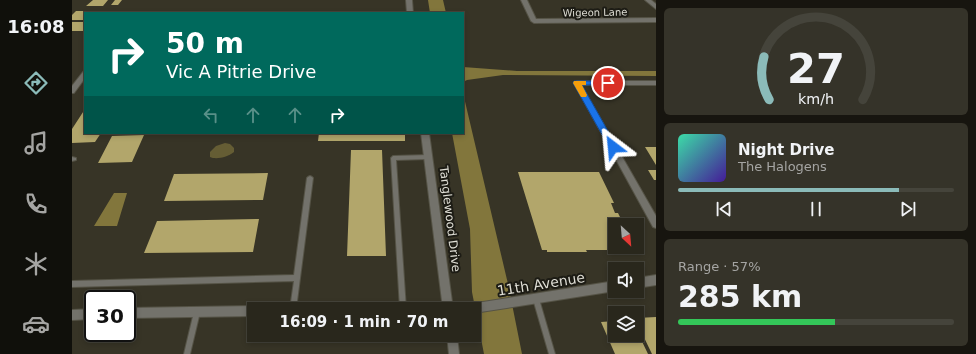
<!DOCTYPE html>
<html lang="en">
<head>
<meta charset="utf-8">
<style>
	body { margin:0; font-family:"DejaVu Sans",sans-serif; background:#353329; color:#f1f3f6; height:100vh; display:flex; flex-direction:column; font-size:15px; white-space:nowrap }
	* { box-sizing:border-box; margin:0 }
	p { font-size:13px; color:#a5a5a3 }
	.icon { flex:none; width:22px; height:22px; fill:none; stroke:currentColor; stroke-width:2; stroke-linecap:round; stroke-linejoin:round }
	.map { position:relative; flex:1; overflow:hidden }
	.side { display:flex; flex-direction:column; gap:8px; padding:8px; background:#17150f; width:320px }
	.side>* { flex:none }
	.hud { position:absolute; left:12px; top:12px; width:380px; height:122px; border-radius:0px; box-shadow:0 2px 6px #0003,0 0 0 1px #45443b; background:#00695c; color:#fff; overflow:hidden }
	.needle { width:26px; rotate:154deg }
	.controls { position:absolute; left:536px; top:218px; display:grid; gap:8px }
	.controls a { display:grid; place-items:center; width:36px; height:36px; border-radius:0px; background:#29271c; box-shadow:0 2px 6px #0003,0 0 0 1px #45443b; font-size:20px }
	.speed { position:absolute; left:12px; top:290px; display:flex; gap:8px; font-size:20px; font-weight:700; text-align:center }
	.speed>* { display:grid; place-content:center; width:52px; height:52px; border-radius:50%; background:#29271c; box-shadow:0 2px 6px #0003,0 0 0 1px #45443b; line-height:1 }
	.speed .limit { border:2px solid #111; border-radius:6px; background:#fff; color:#111 }
	.pin { position:absolute; display:grid; place-items:center; width:34px; height:34px; color:#fff; margin:-17px; border:2px solid #fff; border-radius:50%; box-shadow:0 1px 4px #0007 }
	.me { position:absolute; width:44px; margin:-22px; rotate:331deg; stroke-linejoin:round; filter:drop-shadow(0 0 3px #0008) }
	.turn { display:flex; align-items:center; gap:14px; height:84px; padding:0 16px; font-size:18px }
	.turn .icon { width:52px; height:52px; stroke-width:2.5 }
	.turn b { display:block; font-size:28px; line-height:34px }
	.lanes { display:flex; align-items:center; height:38px; padding:0 16px; background:#0003; justify-content:center; gap:20px; direction:ltr }
	.lanes .off { opacity:.35 }
	.big { font-size:30px; font-weight:800; line-height:1.1 }
	.side .tile { flex:1; display:flex; flex-direction:column; justify-content:center; gap:6px; min-width:0; padding:0 14px; border-radius:6px; background:#353329 }
	.side .dial { align-items:center; gap:0 }
	.dial svg { height:104px; overflow:visible; fill:none; stroke:#45443b; stroke-width:7; stroke-linecap:round; text-anchor:middle }
	.dial text { fill:#f1f3f6; stroke:none }
	.song { display:flex; align-items:center; gap:12px }
	.cover { width:48px; height:48px; border-radius:6px; background:linear-gradient(135deg,hsl(160 70% 55%),hsl(260 70% 35%)) }
	.played { height:4px; border-radius:2px; background:linear-gradient(90deg,#8bbbb9 80%,#45443b 80%) }
	.keys { display:flex; justify-content:space-around; direction:ltr }
	.charge { height:6px; border-radius:3px; background:linear-gradient(90deg,#34c759 57%,#45443b 0) }
	.trip { position:absolute; left:175px; top:302px; width:234px; height:40px; border-radius:0px; background:#29271c; box-shadow:0 2px 6px #0003,0 0 0 1px #45443b; font-weight:800; line-height:40px; text-align:center }
	main { display:flex; flex:1; min-height:0 }
	.menu { display:flex; flex-direction:column; width:72px; justify-content:space-around; align-items:center; background:#10100b; color:#a5a5a3 }
	.menu .icon { width:28px; height:28px }
	.menu .current { color:#8bbbb9 }
	.menu b { font-size:18px; color:#f1f3f6 }
	.map>svg:first-child { display:block }
	.green { fill:#655d34 }
	.water { fill:#82763c }
	.building { fill:#b2a66b }
	.lines { fill:none; stroke-linecap:round; stroke-linejoin:round }
	.lane-casing { stroke:#555346; stroke-width:2 }
	.street-casing { stroke:#555346; stroke-width:2 }
	.lane { fill:#73726b; fill-rule:evenodd }
	.street { fill:#73726b; fill-rule:evenodd }
	.route { fill:#1a73e8; stroke:#114b97 }
	.slow { fill:#f59e0b }
	.labels { text-anchor:middle; stroke-width:4; stroke-linejoin:round; paint-order:stroke }
	.far-street-label { font-size:10px; fill:#dfded5; stroke:#1d1c15 }
	.street-label { font-size:12px; fill:#dfded5; stroke:#1d1c15 }
	.near-street-label { font-size:14px; fill:#dfded5; stroke:#1d1c15 }
</style>
</head>
<body>
<main>
<nav class="menu">
<b>16:08</b>
<svg class="icon current" aria-label="directions" viewBox="0 0 24 24"><path d="M12 3l9 9-9 9-9-9zM9 14v-3h6M13 9l2 2-2 2"/></svg>
<svg class="icon" aria-label="music" viewBox="0 0 24 24"><path d="M9 18V5l10-2v13"/><circle cx="6" cy="18" r="3"/><circle cx="16" cy="16" r="3"/></svg>
<svg class="icon" aria-label="phone" viewBox="0 0 24 24"><path d="M5 4h4l2 5-3 2q2 4 5 5l2-3 5 2v4C11 20 4 13 5 4z"/></svg>
<svg class="icon" aria-label="climate" viewBox="0 0 24 24"><path d="M12 3v18M4 7l16 10M4 17L20 7"/></svg>
<svg class="icon" aria-label="car" viewBox="0 0 24 24"><path d="M5 17H2v-5l4-1 3-4h7l3 4 3 1v5h-3M9 17h6M6 11h13"/><circle cx="7" cy="17" r="2"/><circle cx="17" cy="17" r="2"/></svg>
</nav>
<div class="map">
<svg width="584" height="354" viewBox="0 0 584 354">
	<rect width="100%" height="100%" fill="#373426"/>
	<path class="green" d="M153 143 158 144 162 148V152C156 157 144 160 138 157V152L144 146Z"/>
	<path class="water" d="M356 0H371L374 13H358Z
		M391 67 445 71H584V76L431 75 395 80 391 82Z
		M391 93 436 284 450 354H412L400 292 398 229 380 133H391Z
		M42 193H55L45 226H22Z"/>
	<path class="building" d="M21 0H36L31 6H14Z
		M43 0H50L46 5H39Z
		M4 11H24L22 13H13V20H0V15Z
		M0 22H13V31H0Z
		M13 109V133H29L23 142 0 143V129Z
		M247 133H333V141H246Z
		M72 135 60 162 26 163 40 136Z
		M573 147H584V165Z
		M279 150H310L314 256H275Z
		M576 170H584V180H582Z
		M446 172H527L542 203H539L543 213H546L552 225H543V247H558L560 250H514L515 252H475V250H470Z
		M196 173 191 200 92 201 102 174Z
		M187 219 181 252 72 253 85 221Z
		M584 317V354H580L565 323V318Z
		M543 321V335H565V331L576 354H543L529 322Z"/>
	<g class="lines">
		<g class="lane-casing">
			<path id="lane" d="M356 155 358 157 356 159 324 160 334 309H328L319 158 321 156Z
				M0 157 4 158V160L0 161Z
				M238 176 240 177 241 178 224 309H218L222 281 0 287V281L222 275 235 178 236 177Z
				M464 296 466 297 467 299 483 354H477L461 299 462 297Z
				M125 309 127 310 128 312 118 354H112L122 312 123 310Z"/>
		</g>
		<g class="street-casing">
			<path id="street" d="M334 0H340L341 13H335Z
				M449 0H455L464 19 584 18V22L462 23 459 21Z
				M573 0H579L584 4V9Z
				M13 71V78L2 93H0V86L11 72Z
				M505 81H584V85H509L584 216V228L581 227 502 83Z
				M349 133H357L381 309H371Z
				M584 275V285L565 288V278Z
				M543 281V291L402 313V309H393L394 305 398 304Z
				M182 306 186 309H182V316L55 318V308Z
				M21 309V319L0 320V310Z
				M375 335H385L387 354H377Z"/>
		</g>
		<use href="#lane" class="lane"/>
		<use href="#street" class="street"/>
	</g>
	<path class="route" d="M502 81H536L540 83 536 85H510L545 147 544 149H538L501 83Z"/>
	<path class="slow" d="M502 81H514V85H510L515 95 514 97H509L501 83Z"/>
	<g class="labels">
		<g class="far-street-label">
			<text transform="translate(523 12) rotate(-1)" y="4">Wigeon Lane</text>
		</g>
		<g class="street-label">
			<text transform="translate(378 219) rotate(83)" y="4">Tanglewood Drive</text>
		</g>
		<g class="near-street-label">
			<text transform="translate(469 284) rotate(-9)" y="5">11th Avenue</text>
		</g>
	</g>
</svg>
<div class="controls">
<a><svg class="needle" viewBox="-14 -14 28 28"><path d="M0-13l5 13h-10z" fill="#e53935"/><path d="M0 13l5-13h-10z" fill="#a5a5a3"/></svg></a>
<a><svg class="icon" aria-label="sound" viewBox="0 0 24 24"><path d="M4 9h4l5-4v14l-5-4H4zM17 9q2 3 0 6"/></svg></a>
<a><svg class="icon" aria-label="layers" viewBox="0 0 24 24"><path d="M12 4l9 5-9 5-9-5zM3 14l9 5 9-5"/></svg></a>
</div>
<div class="speed"><div class="limit">30</div></div>
<div class="pin" style="left:536px;top:83px;background:#d93025"><svg class="icon" aria-label="arrive" viewBox="0 0 24 24"><path d="M6 21V4h12l-3 4 3 4H6"/></svg></div>
<svg class="me" style="left:541px;top:147px" viewBox="-20 -20 40 40"><path d="M0-17L14 15 0 8-14 15z" fill="#1a73e8" stroke="#fff" stroke-width="4"/></svg>
<div class="trip">16:09 · 1 min · 70 m</div>
<div class="hud">
<div class="turn"><svg class="icon" aria-label="right" viewBox="0 0 24 24"><path d="M7 20v-9h11M14 6l5 5-5 5"/></svg><div><b>50 m</b>Vic A Pitrie Drive</div></div>
<div class="lanes"><svg class="icon off" aria-label="left" viewBox="0 0 24 24"><path d="M17 20v-9H6M10 6l-5 5 5 5"/></svg><svg class="icon off" aria-label="ahead" viewBox="0 0 24 24"><path d="M12 20V5M6 11l6-6 6 6"/></svg><svg class="icon off" aria-label="ahead" viewBox="0 0 24 24"><path d="M12 20V5M6 11l6-6 6 6"/></svg><svg class="icon" aria-label="right" viewBox="0 0 24 24"><path d="M7 20v-9h11M14 6l5 5-5 5"/></svg></div>
</div>
</div>
<section class="side">
<div class="tile dial"><svg viewBox="0 0 100 80">
<path d="M14 69A42 42 0 1 1 86 69"/>
<path d="M14 69A42 42 0 0 1 10 36" stroke="#8bbbb9"/>
<text x="50" y="56" font-size="32" font-weight="700">27</text>
<text x="50" y="72" font-size="11">km/h</text>
</svg></div>
<div class="tile">
<div class="song"><i class="cover"></i><div><b>Night Drive</b><p>The Halogens</p></div></div>
<div class="played"></div>
<div class="keys"><svg class="icon" aria-label="previous" viewBox="0 0 24 24"><path d="M18 5L8 12l10 7zM5 5v14"/></svg><svg class="icon" aria-label="pause" viewBox="0 0 24 24"><path d="M8 5v14M16 5v14"/></svg><svg class="icon" aria-label="next" viewBox="0 0 24 24"><path d="M6 5l10 7-10 7zM19 5v14"/></svg></div>
</div>
<div class="tile"><p>Range · 57%</p><b class="big">285 km</b><div class="charge"></div></div>
</section>
</main>
</body>
</html>
